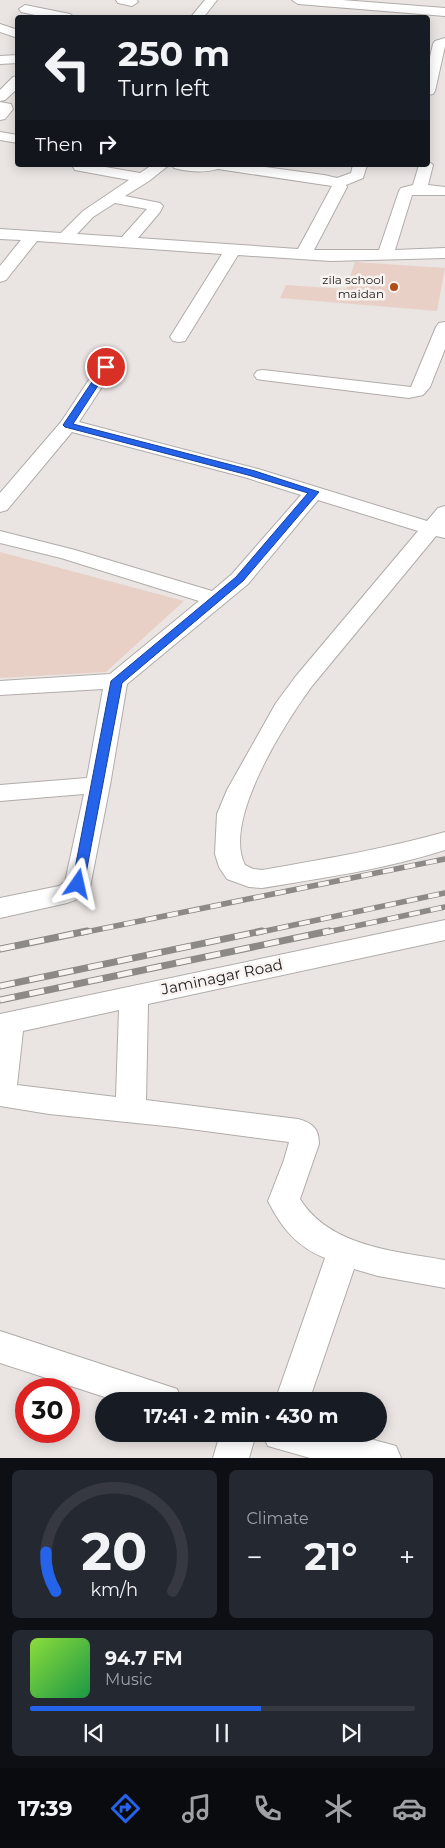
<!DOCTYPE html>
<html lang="en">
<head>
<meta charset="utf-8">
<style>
	body { margin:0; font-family:Montserrat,sans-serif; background:#242831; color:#f1f3f6; height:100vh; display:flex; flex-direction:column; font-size:19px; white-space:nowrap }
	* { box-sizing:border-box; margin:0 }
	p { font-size:16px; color:#9ea1a6 }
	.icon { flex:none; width:28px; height:28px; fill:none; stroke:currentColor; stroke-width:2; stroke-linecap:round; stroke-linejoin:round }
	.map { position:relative; height:1458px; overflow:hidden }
	.side { display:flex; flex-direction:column; gap:12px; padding:12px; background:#0d0f14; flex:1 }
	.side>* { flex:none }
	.top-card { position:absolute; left:15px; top:15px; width:415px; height:152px; border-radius:5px; box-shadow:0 2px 12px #0003; background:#171b24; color:#f1f3f6; overflow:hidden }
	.speed { position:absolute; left:15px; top:1378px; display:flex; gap:10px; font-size:25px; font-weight:700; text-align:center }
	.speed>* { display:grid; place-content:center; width:65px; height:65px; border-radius:50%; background:#171b24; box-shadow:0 2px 12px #0003; line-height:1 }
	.speed .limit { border:8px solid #d22; background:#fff; color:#111 }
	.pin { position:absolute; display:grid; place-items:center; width:42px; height:42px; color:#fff; margin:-21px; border:2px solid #fff; border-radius:50%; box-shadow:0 1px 5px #0007 }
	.me { position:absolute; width:55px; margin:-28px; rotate:11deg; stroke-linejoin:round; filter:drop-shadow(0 0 4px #0008) }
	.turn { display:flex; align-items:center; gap:18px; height:105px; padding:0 20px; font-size:22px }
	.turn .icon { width:65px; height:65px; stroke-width:2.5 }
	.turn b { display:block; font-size:35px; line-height:42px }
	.then { display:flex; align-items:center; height:48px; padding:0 20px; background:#0003; gap:10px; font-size:19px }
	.big { font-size:38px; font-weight:700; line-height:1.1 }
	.side .tile { flex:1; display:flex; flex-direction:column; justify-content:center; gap:8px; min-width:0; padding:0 18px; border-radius:8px; background:#242831 }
	.side .dial { align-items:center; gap:0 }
	.dial svg { height:130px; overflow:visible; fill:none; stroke:#363941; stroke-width:7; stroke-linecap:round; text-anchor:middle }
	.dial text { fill:#f1f3f6; stroke:none }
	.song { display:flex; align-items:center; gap:15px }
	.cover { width:60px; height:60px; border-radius:8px; background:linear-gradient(135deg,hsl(90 70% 55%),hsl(140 70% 35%)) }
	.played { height:5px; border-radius:2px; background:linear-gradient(90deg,#2563eb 60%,#363941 60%) }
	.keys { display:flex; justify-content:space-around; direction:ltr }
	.heat { display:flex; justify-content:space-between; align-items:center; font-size:28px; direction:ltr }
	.side .tiles { flex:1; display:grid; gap:12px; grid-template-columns:1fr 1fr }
	.tile:last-child { grid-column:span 2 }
	.trip { position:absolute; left:95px; top:1392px; width:292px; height:50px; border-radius:25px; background:#171b24; box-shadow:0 2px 12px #0003; font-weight:700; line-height:50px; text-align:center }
	.tabs { display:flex; height:80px; justify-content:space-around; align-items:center; background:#090b0e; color:#9ea1a6 }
	.tabs .icon { width:35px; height:35px }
	.tabs .selected { color:#2563eb }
	.tabs b { font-size:22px; color:#f1f3f6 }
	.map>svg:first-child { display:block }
	.green { fill:#e8d0c6 }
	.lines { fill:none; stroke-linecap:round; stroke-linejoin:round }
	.minor-casing { stroke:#b0acaa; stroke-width:2 }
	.minor { fill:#fff; fill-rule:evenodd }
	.rail-far1-casing { stroke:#8c8987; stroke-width:5.5 }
	.rail-casing { stroke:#8c8987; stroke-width:7 }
	.rail-far1 { stroke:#f8f3f0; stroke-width:4; stroke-dasharray:11; stroke-linecap:butt }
	.rail { stroke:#f8f3f0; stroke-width:5; stroke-dasharray:15; stroke-linecap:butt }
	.route { fill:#2563eb; stroke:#184099 }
	.poi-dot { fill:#b04d15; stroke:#f8f3f0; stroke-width:2 }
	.labels { text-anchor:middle; stroke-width:5; stroke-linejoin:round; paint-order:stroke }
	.far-poi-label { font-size:12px; fill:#1b1a19; stroke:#f8f3f0; text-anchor:end }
	.street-label { font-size:15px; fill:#1b1a19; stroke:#f8f3f0 }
</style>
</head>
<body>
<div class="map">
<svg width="445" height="1458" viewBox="0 0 445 1458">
	<rect width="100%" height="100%" fill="#eae5e3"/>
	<path class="green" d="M355 262 445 268 437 311 280 298 286 285 346 289Z
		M0 552 184 601 106 672 0 678Z"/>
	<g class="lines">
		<g class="minor-casing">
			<path id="minor" d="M116 0H137L138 2 132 6 118 3Z
				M205 0H217L203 18H190Z
				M292 0H342L445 8V16L298 4Z
				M25 5 70 14 76 18H49L21 12 19 9Z
				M0 24 18 30V38L0 32Z
				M445 38V46L435 91 433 94 428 95V66L433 44 435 41Z
				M18 55V63L0 64V56Z
				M18 76V88L5 100 0 101V90L13 77Z
				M0 102 11 104 13 109 5 119 0 120Z
				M0 132 18 135V143L0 140Z
				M428 161 433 165 428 185 445 187V195H412L395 250 445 248V258L331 261 238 255 185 341 179 342 173 341 170 337 222 254 37 241 6 280 0 282V266L21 240 0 239V229L61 233 83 211 129 180 75 170 73 167 74 165H94L140 173 152 165H169L149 181 125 196 160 203 163 206 160 212 138 238 298 249 332 186 218 169C203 173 189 172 174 168L172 165H251L324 175 337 178 351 173 353 165H367L363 178 346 185 347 187 314 250H379L399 191 401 188 413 185 419 165H428ZM115 203 147 209 122 237 77 234 93 217Z
				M445 322V349L430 387 423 395 409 398 263 380 257 379 254 375 257 371 263 370 411 387 436 327 439 323Z
				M106 362 112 363 115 367 79 422 258 469 427 521 438 508 445 506V538L436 536 312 686C285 723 222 821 245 865L253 869 262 870C324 859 385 849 445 832V850C386 869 323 878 262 888L249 887 227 879 219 867 215 854 217 814 227 790 276 703 296 676 418 531 318 500 248 584 127 684 110 785 90 887C85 896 77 900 67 903L0 918V898L59 886 65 882 84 794 0 801V785L87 778 103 689 0 695V681L110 674 199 601 61 558 0 543V531L75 550 212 591 232 574 301 495 244 477 72 432 7 510 0 512V493L61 422 100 363Z
				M445 920V940L148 1004 146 1100 298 1119C312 1123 319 1128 319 1144L300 1199C330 1247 395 1251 445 1260V1288L378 1276 354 1269 309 1401H275L325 1258C297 1247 281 1227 268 1201L284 1160 289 1142 175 1127 49 1114 0 1106V1014ZM119 1010 116 1097 17 1085 23 1031Z
				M0 1331 165 1385 177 1389 182 1401H117L0 1363Z
				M220 1434H256L249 1458H213Z
				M262 1434H352L396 1446 401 1458H310L268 1446Z"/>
		</g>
		<use href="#minor" class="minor"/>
		<g class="rail-far1-casing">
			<path id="rail-far1" d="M81 933 445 859
				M256 933 445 893
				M323 933 445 907"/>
		</g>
		<g class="rail-casing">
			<path id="rail" d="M0 949 87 931
				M0 986 262 931
				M0 1000 329 931"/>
		</g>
		<use href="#rail-far1" class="rail-far1"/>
		<use href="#rail" class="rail"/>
	</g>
	<path class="route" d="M106 364 110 367 73 424 255 471 319 492 243 581 122 683 84 884 83 887H74L72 884 111 681 236 577 308 493 248 475 65 427 63 425 102 367Z"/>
	<circle class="poi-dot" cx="394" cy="287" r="5"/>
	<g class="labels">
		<g class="far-poi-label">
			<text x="384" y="284">zila school<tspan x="384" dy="14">maidan</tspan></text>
		</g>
		<g class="street-label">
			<text transform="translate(222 977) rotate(-12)" y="5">Jaminagar Road</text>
		</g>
	</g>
</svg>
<div class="speed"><div class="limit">30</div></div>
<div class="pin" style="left:106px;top:367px;background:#d93025"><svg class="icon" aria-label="arrive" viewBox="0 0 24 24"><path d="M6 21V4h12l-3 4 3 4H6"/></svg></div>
<svg class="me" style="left:78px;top:884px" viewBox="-20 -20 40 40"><path d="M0-17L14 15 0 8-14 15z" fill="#2563eb" stroke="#fff" stroke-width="4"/></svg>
<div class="trip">17:41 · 2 min · 430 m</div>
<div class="top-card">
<div class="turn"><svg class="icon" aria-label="left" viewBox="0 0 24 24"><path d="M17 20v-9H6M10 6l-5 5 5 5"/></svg><div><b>250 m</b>Turn left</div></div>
<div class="then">Then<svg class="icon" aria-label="right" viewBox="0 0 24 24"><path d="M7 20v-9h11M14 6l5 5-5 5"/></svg></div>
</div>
</div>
<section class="side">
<div class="tiles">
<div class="tile dial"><svg viewBox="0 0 100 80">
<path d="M14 69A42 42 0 1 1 86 69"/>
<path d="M14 69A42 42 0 0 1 8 45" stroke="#2563eb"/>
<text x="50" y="56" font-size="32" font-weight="700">20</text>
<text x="50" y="72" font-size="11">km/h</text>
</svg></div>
<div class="tile"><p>Climate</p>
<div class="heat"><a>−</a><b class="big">21°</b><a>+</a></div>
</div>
<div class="tile">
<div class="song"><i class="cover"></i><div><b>94.7 FM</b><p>Music</p></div></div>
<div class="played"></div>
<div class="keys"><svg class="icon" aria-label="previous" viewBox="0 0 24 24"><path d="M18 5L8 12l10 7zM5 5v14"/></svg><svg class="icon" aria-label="pause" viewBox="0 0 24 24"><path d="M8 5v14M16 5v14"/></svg><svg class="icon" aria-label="next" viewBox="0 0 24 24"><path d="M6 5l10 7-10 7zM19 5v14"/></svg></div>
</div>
</div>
</section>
<nav class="tabs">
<b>17:39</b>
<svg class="icon selected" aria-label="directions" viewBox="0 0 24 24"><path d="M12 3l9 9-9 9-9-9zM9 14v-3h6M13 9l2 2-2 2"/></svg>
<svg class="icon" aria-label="music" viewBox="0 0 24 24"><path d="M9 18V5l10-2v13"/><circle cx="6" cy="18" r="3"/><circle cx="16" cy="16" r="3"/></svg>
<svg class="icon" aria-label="phone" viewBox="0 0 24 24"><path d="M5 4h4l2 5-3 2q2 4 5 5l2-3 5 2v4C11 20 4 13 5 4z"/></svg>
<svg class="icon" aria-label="climate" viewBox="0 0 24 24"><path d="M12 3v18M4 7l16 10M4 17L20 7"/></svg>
<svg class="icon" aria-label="car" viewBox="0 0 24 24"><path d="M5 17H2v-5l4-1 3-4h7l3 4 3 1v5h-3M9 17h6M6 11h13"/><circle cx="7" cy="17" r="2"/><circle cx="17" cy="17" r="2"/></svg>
</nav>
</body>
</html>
